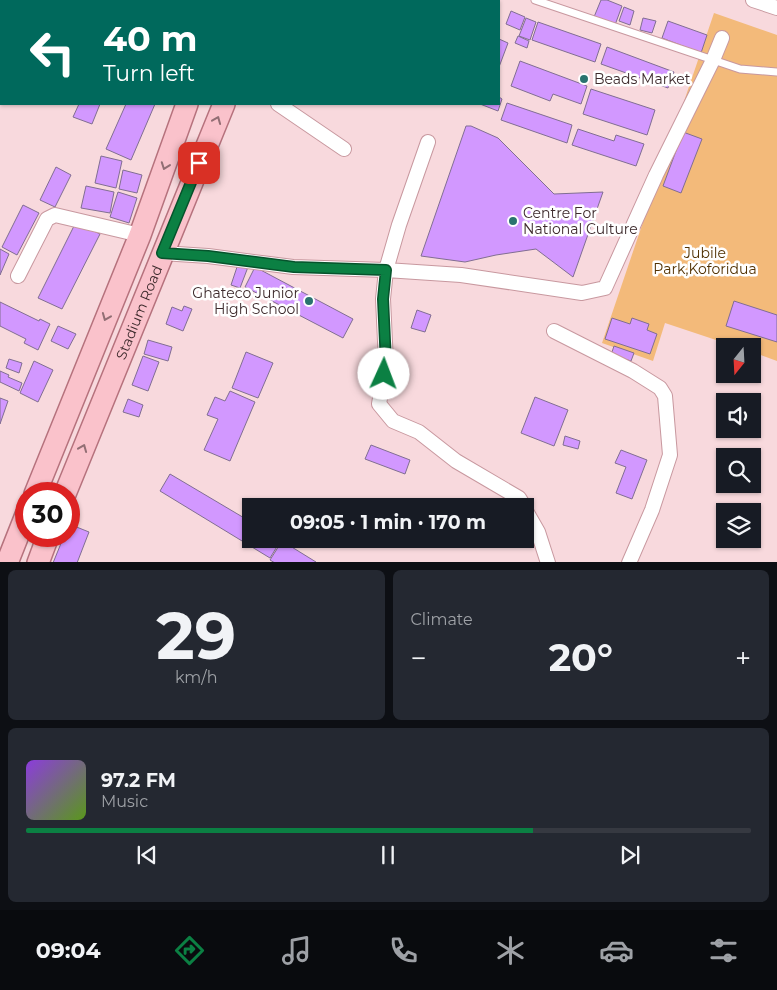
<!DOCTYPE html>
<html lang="en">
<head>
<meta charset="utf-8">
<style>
	body { margin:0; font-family:Montserrat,sans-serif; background:#242831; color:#f1f3f6; height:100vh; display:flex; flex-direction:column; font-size:19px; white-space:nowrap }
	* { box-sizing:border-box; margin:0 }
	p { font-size:16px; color:#9ea1a6 }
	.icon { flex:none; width:28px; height:28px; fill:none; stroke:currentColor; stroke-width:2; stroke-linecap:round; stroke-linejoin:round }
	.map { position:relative; height:562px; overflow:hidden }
	.panel { display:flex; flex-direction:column; gap:8px; padding:8px; background:#0d0f14; flex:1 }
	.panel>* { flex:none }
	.top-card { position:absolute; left:0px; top:0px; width:500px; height:105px; box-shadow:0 1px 4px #0004; background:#00695c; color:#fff; overflow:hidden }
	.needle { width:32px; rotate:198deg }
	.fabs { position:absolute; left:716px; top:338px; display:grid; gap:10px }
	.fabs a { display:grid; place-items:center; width:45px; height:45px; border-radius:0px; background:#171b24; box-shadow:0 1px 4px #0004; font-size:25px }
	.speed { position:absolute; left:15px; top:482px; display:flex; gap:10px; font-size:25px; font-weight:700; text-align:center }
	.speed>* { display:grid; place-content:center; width:65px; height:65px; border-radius:50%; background:#171b24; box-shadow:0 1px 4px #0004; line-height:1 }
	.speed .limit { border:8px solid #d22; background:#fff; color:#111 }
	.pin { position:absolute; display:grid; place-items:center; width:42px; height:42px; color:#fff; margin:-21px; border-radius:10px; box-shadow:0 2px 8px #0006 }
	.me { position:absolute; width:55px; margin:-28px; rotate:2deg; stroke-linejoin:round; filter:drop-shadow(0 0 4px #0008) }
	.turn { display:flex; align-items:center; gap:18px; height:105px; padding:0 20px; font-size:22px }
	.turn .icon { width:65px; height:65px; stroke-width:2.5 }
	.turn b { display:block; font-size:35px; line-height:42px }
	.big { font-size:38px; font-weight:700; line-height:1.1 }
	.panel .widget { flex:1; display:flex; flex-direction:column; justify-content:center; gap:8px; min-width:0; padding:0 18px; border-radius:8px; background:#242831 }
	.panel .dial { align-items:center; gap:0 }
	.dial b { font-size:65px; line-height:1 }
	.song { display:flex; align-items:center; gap:15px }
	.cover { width:60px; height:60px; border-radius:8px; background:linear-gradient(135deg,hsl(270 70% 55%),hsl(90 70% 35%)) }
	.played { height:5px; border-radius:2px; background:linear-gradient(90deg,#0b8043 70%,#363941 70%) }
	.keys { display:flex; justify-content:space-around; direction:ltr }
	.heat { display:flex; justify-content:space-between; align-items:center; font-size:28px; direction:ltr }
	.panel .tiles { flex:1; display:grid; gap:8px; grid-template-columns:1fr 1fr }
	.widget:last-child { grid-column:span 2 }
	.trip { position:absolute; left:242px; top:498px; width:292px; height:50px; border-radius:0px; background:#171b24; box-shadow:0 1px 4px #0004; font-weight:700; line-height:50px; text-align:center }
	.dock { display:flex; height:80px; justify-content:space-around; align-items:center; background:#090b0e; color:#9ea1a6 }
	.dock .icon { width:35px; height:35px }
	.dock .current { color:#0b8043 }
	.dock b { font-size:22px; color:#f1f3f6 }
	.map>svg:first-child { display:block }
	.green { fill:#f3ba7a }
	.building { fill:#d298ff; stroke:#816e92 }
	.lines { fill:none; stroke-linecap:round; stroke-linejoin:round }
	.lane-casing { stroke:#c8989f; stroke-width:9 }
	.street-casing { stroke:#c8989f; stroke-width:16 }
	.primary-casing { stroke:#b6727d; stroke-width:24 }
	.lane { stroke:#fff; stroke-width:7 }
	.street { stroke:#fff; stroke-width:14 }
	.primary { stroke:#fac2cb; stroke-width:21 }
	.oneway { stroke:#926e74 }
	.route-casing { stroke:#07532c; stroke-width:12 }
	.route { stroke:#0b8043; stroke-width:9 }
	.poi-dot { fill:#2a736f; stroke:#fff; stroke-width:2 }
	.labels { text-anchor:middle; stroke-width:5; stroke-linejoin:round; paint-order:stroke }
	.poi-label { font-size:14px; fill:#3d2a2c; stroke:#fff; text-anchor:start }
	.park-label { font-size:14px; fill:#523203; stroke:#fff }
	.street-label { font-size:14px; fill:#3d2a2c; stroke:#fff }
</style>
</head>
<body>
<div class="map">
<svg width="777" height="563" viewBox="0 0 777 563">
	<rect width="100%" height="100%" fill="#f8d9dd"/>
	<path class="green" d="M714 13 777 35V361L753 352 752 346H734L665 323 653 361 602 343Z"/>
	<path class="building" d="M601 0H607L622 6 615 25 594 17Z
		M624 7 634 11 630 25 619 21Z
		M511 11 525 17 520 30 506 24Z
		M526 18 536 22 530 40 519 36Z
		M643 18 656 21 652 33 640 30Z
		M668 21 707 35 701 53 662 38Z
		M538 22 601 44 595 62 532 40Z
		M518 36 529 41 527 48 515 43Z
		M499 39 508 43 499 67Z
		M607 47 674 72 668 88 601 64Z
		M520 61 587 86 581 104 553 94 550 101 511 86Z
		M591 89 655 110 647 135 583 114Z
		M499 97 502 99 498 111 480 104H499Z
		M507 103 572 125 567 143 501 120Z
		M79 104H100L92 124 73 117Z
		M126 104H155L131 160 106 149Z
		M466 126H471L498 138 554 194 603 192 573 277 536 249 496 255 465 262 421 256Z
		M578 129 614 141 616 135 644 144 636 166 572 145Z
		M683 132 702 139 681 193 663 186Z
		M101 156 122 161 116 188 95 183Z
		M56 167 71 175 55 207 40 200Z
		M123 170 142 175 137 193 119 189Z
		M86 186 114 192 110 213 81 208Z
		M118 192 137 198 129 223 110 217Z
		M23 205 39 213 17 255 2 247Z
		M76 222 100 234 62 309 38 298Z
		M0 249 9 254 0 275Z
		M238 264 248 267 240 288 231 285Z
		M255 267 353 319 343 338 245 287Z
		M734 301 777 315V342L726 326Z
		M0 302 39 321 40 319 50 324 38 350 24 343 26 339 0 326Z
		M184 306 192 309 183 331 166 324 172 307 182 311Z
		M417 310 431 315 425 332 411 328Z
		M612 318 630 324 632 318 649 324 647 330 657 334 650 354 605 339Z
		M58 326 76 334 68 349 51 341Z
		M148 340 172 347 168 361 144 354Z
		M614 346 634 353 631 361 611 355Z
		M246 352 273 363 258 398 232 388Z
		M143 356 159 362 148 391 132 385Z
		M9 359 22 363 19 373 6 368Z
		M34 361 53 370 38 402 20 393Z
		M0 371 9 375 8 377 22 383 19 391 0 382Z
		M230 391 255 402 230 461 204 450 218 419 207 415 215 397 225 401Z
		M535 397 568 410 554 446 521 433Z
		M0 398 8 401 0 424Z
		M128 399 143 405 139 417 123 412Z
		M565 436 580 441 578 449 563 445Z
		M371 445 410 460 405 474 365 459Z
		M621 450 647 460 632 499 616 493 626 467 615 463Z
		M170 474 251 522V539H279L281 540 270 558 160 491Z
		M69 524 89 532 77 563H53L64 536H69Z
		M282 541 316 562V563H275L270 560Z"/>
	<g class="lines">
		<g class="lane-casing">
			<path id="lane" d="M535 0 740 69 777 72"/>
		</g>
		<g class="street-casing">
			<path id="street" d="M54 0 57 1
				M753 0 777 8
				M278 104 344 149
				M428 142 399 225 386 270 383 299 386 363 379 404 393 421 419 432 456 461 519 498 524 506
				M162 253 208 256 293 267 386 270 461 275 582 293 605 288 656 175 713 60 722 38
				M18 276 43 227 47 219 55 215 140 235
				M554 331 633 371 660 388 665 396 670 455 652 510 629 563
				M526 511 538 532 548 563"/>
		</g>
		<g class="primary-casing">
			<g id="primary">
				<path d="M227 1 228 0"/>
				<path d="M265 1V0"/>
				<path d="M35 494 140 235 187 104"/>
				<path id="s1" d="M65 494 224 104"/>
				<path d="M7 563 26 515"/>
				<path d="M38 563 48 536"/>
			</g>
		</g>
		<use href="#lane" class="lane"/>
		<use href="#street" class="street"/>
		<use href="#primary" class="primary"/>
	</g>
	<defs><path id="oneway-chevron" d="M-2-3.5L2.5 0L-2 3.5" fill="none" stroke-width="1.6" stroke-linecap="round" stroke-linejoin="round" transform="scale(1.25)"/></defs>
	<g class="oneway">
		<use href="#oneway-chevron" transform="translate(217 120) rotate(-68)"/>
		<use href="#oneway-chevron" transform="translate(165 166) rotate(110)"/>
		<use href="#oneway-chevron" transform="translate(106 317) rotate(112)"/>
		<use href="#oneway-chevron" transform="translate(83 448) rotate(-68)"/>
	</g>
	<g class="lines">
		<g class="route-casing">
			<path id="route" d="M199 163 162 253 208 256 294 267 386 270 383 299 386 363 384 374"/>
		</g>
		<use href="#route" class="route"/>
	</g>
	<g class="poi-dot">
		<circle cx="584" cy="79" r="5"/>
		<circle cx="513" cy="221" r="5"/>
		<circle cx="309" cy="301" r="5"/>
	</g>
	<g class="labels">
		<g class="poi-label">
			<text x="594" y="84">Beads Market</text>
			<text x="523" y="218">Centre For<tspan x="523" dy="16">National Culture</tspan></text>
			<text x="299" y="298" text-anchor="end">Ghateco Junior<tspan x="299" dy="16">High School</tspan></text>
		</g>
		<g class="park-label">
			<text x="705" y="258">Jubile<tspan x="705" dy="16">Park,Koforidua</tspan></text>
		</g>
		<g class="street-label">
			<text dy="5" stroke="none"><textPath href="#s1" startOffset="196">Stadium Road</textPath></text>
		</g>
	</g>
</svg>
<div class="fabs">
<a><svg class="needle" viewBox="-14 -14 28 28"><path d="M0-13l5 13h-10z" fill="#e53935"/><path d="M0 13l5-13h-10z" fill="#9ea1a6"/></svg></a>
<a><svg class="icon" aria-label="sound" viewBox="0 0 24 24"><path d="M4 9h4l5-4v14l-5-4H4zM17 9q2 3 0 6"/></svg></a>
<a><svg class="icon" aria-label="search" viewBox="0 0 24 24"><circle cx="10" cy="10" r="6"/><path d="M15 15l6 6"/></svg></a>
<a><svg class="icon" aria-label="layers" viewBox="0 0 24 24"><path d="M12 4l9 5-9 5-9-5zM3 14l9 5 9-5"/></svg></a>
</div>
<div class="speed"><div class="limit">30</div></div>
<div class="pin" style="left:199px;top:163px;background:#d93025"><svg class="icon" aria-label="arrive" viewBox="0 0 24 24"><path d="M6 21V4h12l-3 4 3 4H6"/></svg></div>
<svg class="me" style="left:384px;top:374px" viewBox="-20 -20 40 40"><circle r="19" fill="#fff"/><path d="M0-13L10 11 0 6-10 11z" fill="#0b8043"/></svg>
<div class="trip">09:05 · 1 min · 170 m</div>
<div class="top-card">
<div class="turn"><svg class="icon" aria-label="left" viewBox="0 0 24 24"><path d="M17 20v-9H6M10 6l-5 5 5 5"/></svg><div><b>40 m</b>Turn left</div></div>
</div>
</div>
<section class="panel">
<div class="tiles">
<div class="widget dial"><b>29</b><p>km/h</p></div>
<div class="widget"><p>Climate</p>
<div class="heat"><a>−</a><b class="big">20°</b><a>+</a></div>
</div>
<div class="widget">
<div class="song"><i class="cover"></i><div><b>97.2 FM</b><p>Music</p></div></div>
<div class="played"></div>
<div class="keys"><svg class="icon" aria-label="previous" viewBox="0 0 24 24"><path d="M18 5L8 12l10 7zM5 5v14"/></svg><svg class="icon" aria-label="pause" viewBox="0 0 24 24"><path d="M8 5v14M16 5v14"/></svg><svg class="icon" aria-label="next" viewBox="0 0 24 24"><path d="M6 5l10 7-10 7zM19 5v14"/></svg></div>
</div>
</div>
</section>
<nav class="dock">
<b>09:04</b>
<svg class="icon current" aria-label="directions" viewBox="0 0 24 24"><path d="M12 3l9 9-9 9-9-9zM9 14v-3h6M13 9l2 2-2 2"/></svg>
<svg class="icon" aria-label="music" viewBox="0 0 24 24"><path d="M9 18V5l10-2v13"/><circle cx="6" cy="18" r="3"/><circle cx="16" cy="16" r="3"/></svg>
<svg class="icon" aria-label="phone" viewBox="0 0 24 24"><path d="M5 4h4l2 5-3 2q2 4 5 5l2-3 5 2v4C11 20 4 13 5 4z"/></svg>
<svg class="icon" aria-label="climate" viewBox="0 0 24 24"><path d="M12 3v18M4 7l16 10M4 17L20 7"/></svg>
<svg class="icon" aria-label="car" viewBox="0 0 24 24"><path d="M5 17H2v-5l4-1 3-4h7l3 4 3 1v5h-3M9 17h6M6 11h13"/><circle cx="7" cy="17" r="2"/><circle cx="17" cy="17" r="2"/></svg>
<svg class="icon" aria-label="filters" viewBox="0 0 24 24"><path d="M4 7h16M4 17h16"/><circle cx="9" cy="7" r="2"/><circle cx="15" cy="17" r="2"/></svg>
</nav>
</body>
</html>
